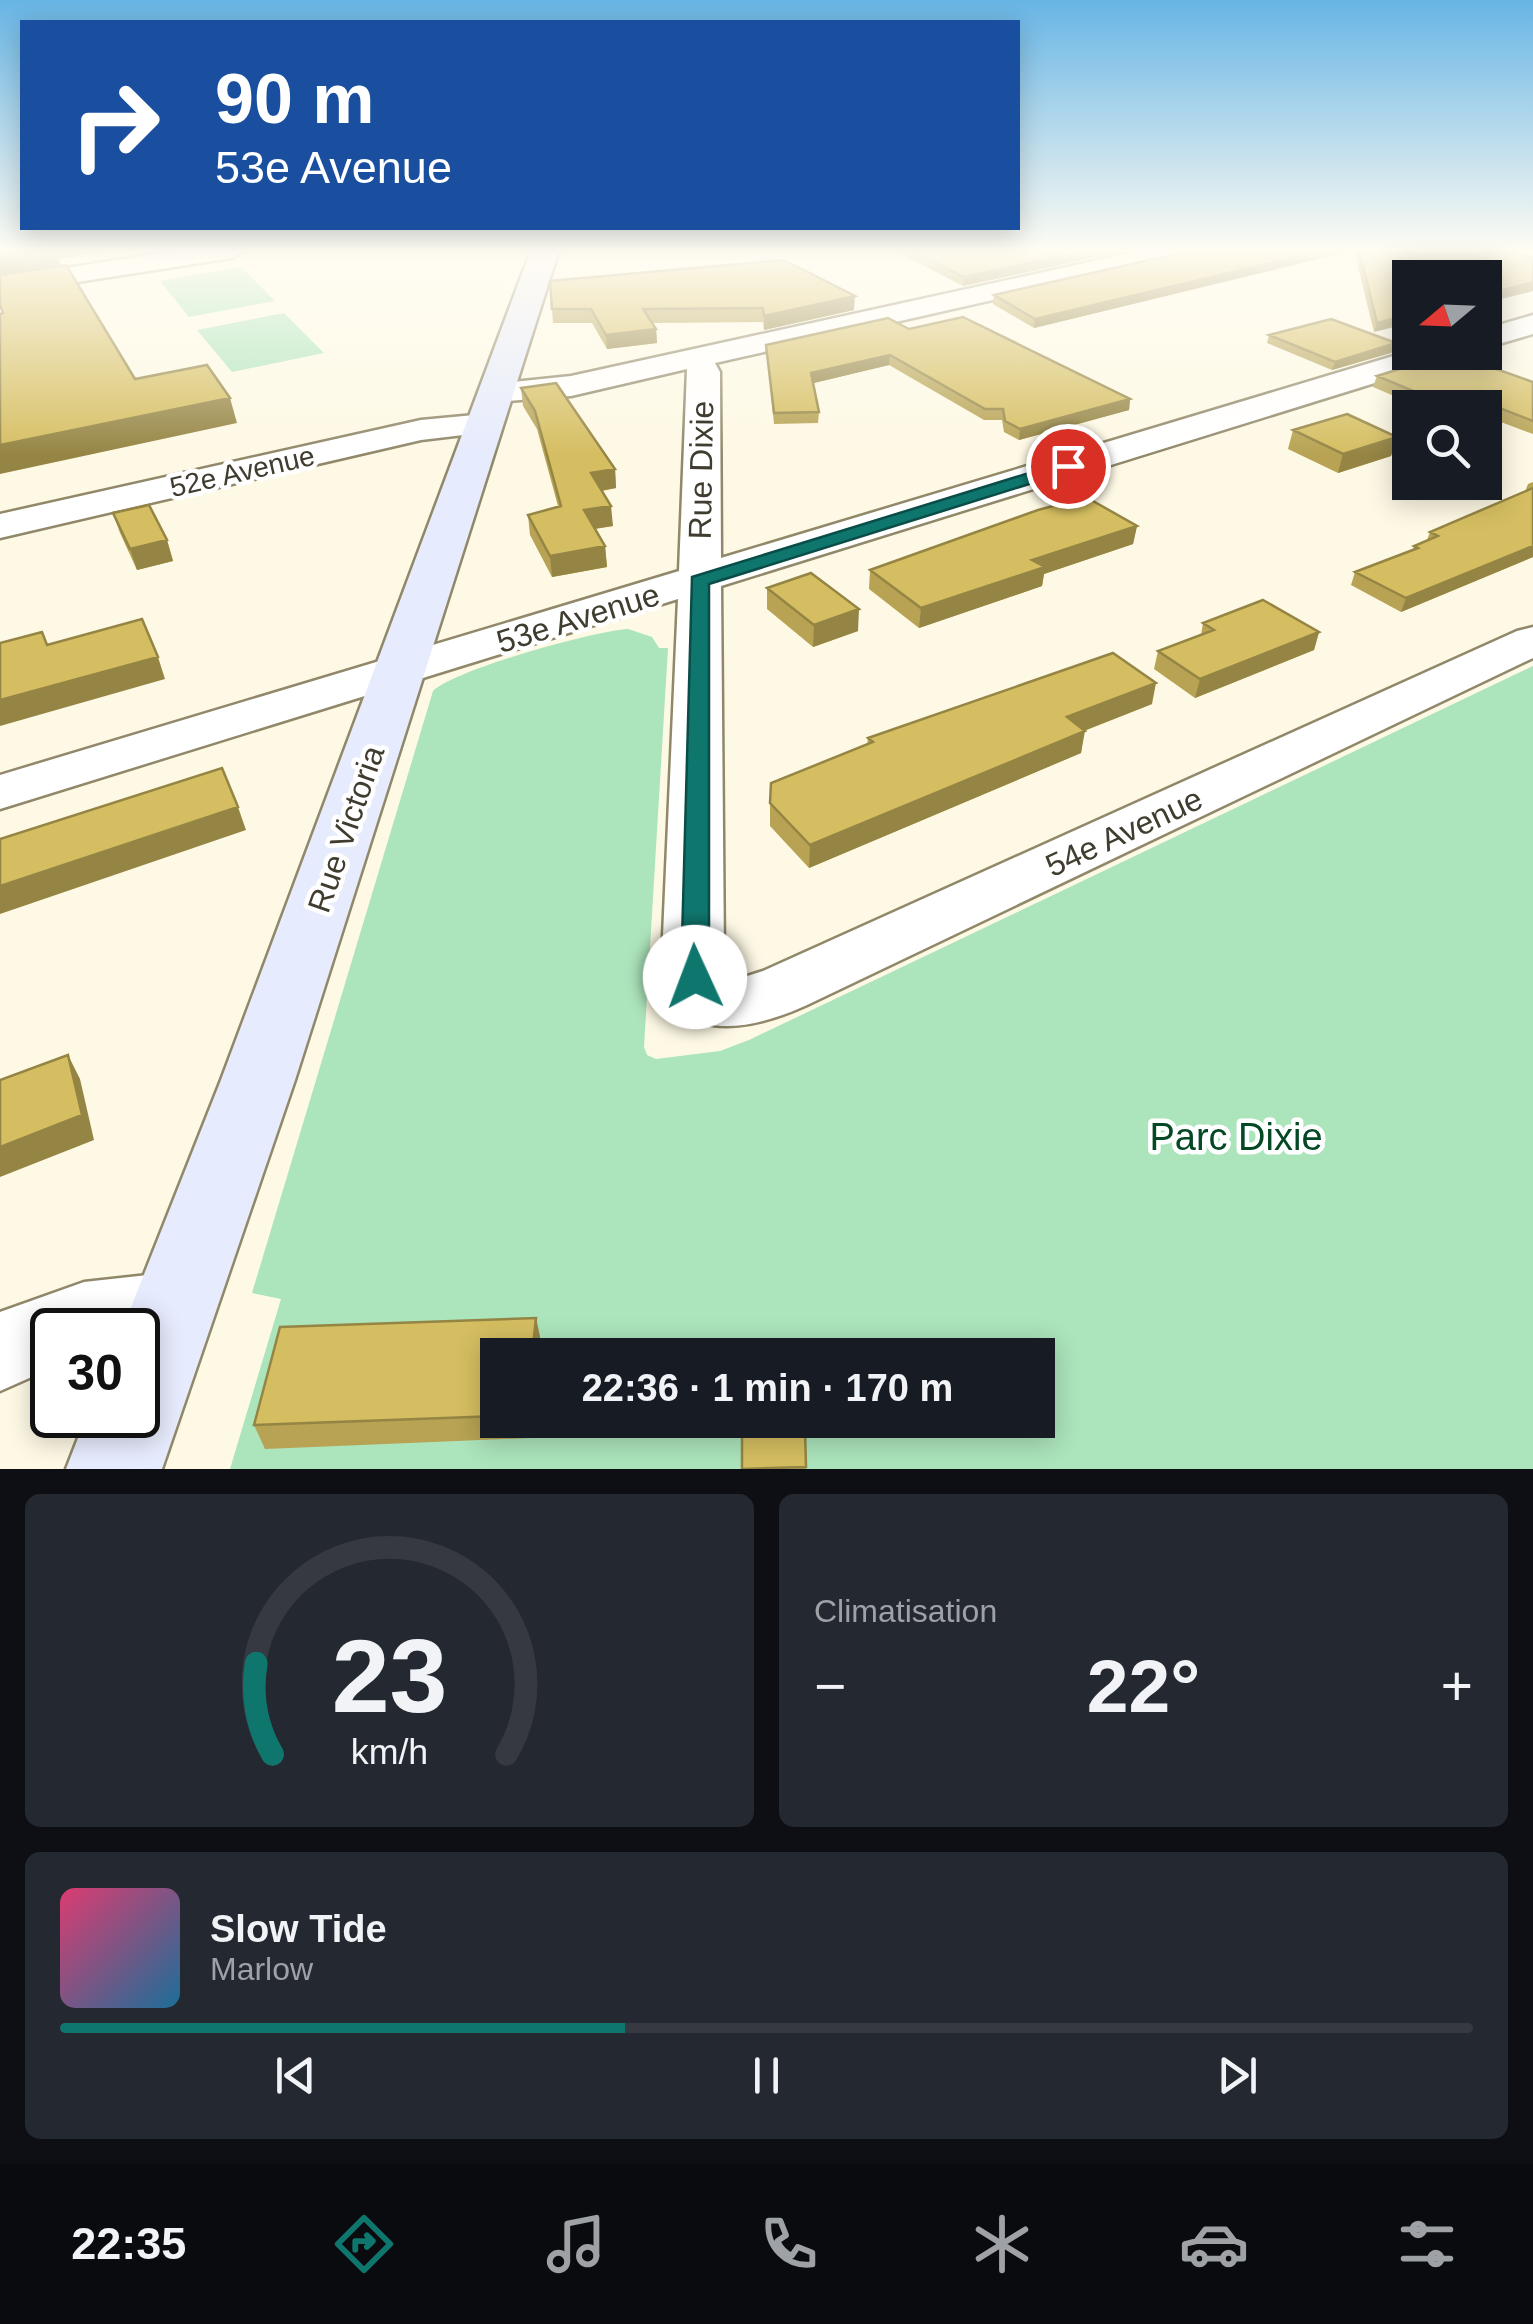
<!DOCTYPE html>
<html lang="fr">
<head>
<meta charset="utf-8">
<style>
	body { margin:0; font-family:Arial,sans-serif; background:#242831; color:#f1f3f6; height:100vh; display:flex; flex-direction:column; font-size:38px; white-space:nowrap }
	* { box-sizing:border-box; margin:0 }
	p { font-size:32px; color:#9ea1a6 }
	.icon { flex:none; width:55px; height:55px; fill:none; stroke:currentColor; stroke-width:2; stroke-linecap:round; stroke-linejoin:round }
	.map { position:relative; height:1469px; overflow:hidden }
	.details { display:flex; flex-direction:column; gap:25px; padding:25px; background:#0d0f14; flex:1 }
	.details>* { flex:none }
	.top-card { position:absolute; left:20px; top:20px; width:1000px; height:210px; border-radius:0px; box-shadow:0 5px 25px #0003; background:#1a4fa0; color:#fff; overflow:hidden }
	.needle { width:65px; rotate:251deg }
	.fabs { position:absolute; left:1392px; top:260px; display:grid; gap:20px }
	.fabs a { display:grid; place-items:center; width:110px; height:110px; border-radius:0px; background:#171b24; box-shadow:0 5px 25px #0003; font-size:50px }
	.speed { position:absolute; left:30px; top:1308px; display:flex; gap:20px; font-size:50px; font-weight:700; text-align:center }
	.speed>* { display:grid; place-content:center; width:130px; height:130px; border-radius:50%; background:#171b24; box-shadow:0 5px 25px #0003; line-height:1 }
	.speed .limit { border:5px solid #111; border-radius:15px; background:#fff; color:#111 }
	.pin { position:absolute; display:grid; place-items:center; width:85px; height:85px; color:#fff; margin:-42px; border:5px solid #fff; border-radius:50%; box-shadow:0 2px 10px #0007 }
	.me { position:absolute; width:110px; margin:-55px; rotate:358deg; stroke-linejoin:round; filter:drop-shadow(0 0 8px #0008) }
	.turn { display:flex; align-items:center; gap:35px; height:210px; padding:0 30px; font-size:45px }
	.turn .icon { width:130px; height:130px; stroke-width:2.5 }
	.turn b { display:block; font-size:70px; line-height:85px }
	.big { font-size:75px; font-weight:700; line-height:1.1 }
	.details .widget { flex:1; display:flex; flex-direction:column; justify-content:center; gap:15px; min-width:0; padding:0 35px; border-radius:15px; background:#242831 }
	.details .dial { align-items:center; gap:0 }
	.dial svg { height:260px; overflow:visible; fill:none; stroke:#363941; stroke-width:7; stroke-linecap:round; text-anchor:middle }
	.dial text { fill:#f1f3f6; stroke:none }
	.song { display:flex; align-items:center; gap:30px }
	.cover { width:120px; height:120px; border-radius:15px; background:linear-gradient(135deg,hsl(340 70% 55%),hsl(200 70% 35%)) }
	.played { height:10px; border-radius:5px; background:linear-gradient(90deg,#0f766e 40%,#363941 40%) }
	.keys { display:flex; justify-content:space-around; direction:ltr }
	.heat { display:flex; justify-content:space-between; align-items:center; font-size:55px; direction:ltr }
	.details .tiles { flex:1; display:grid; gap:25px; grid-template-columns:1fr 1fr }
	.widget:last-child { grid-column:span 2 }
	.trip { position:absolute; left:480px; top:1338px; width:575px; height:100px; border-radius:0px; background:#171b24; box-shadow:0 5px 25px #0003; font-weight:700; line-height:100px; text-align:center }
	.dock { display:flex; height:160px; justify-content:space-around; align-items:center; background:#090b0e; color:#9ea1a6 }
	.dock .icon { width:70px; height:70px }
	.dock .active { color:#0f766e }
	.dock b { font-size:45px; color:#f1f3f6 }
	.map>svg:first-child { display:block }
	.green { fill:#ace4bb; fill-rule:evenodd }
	.lines { fill:none; stroke-linecap:round; stroke-linejoin:round }
	.minor-casing { stroke:#908869; stroke-width:5 }
	.secondary-casing { stroke:#908869; stroke-width:5 }
	.minor { fill:#fff; fill-rule:evenodd }
	.secondary { fill:#e6ebfd; fill-rule:evenodd }
	.wall { fill:#b7a353 }
	.shaded-wall { fill:#958544 }
	.building { fill:#d5be61; stroke:#958544; stroke-width:2.5 }
	.route { fill:#0f766e; stroke:#0a4d48; stroke-width:2.5 }
	.labels { text-anchor:middle; stroke-width:9; stroke-linejoin:round; paint-order:stroke }
	.far-street-label { font-size:28px; fill:#403c2f; stroke:#fff }
	.street-label { font-size:32px; fill:#403c2f; stroke:#fff }
	.near-park-label { font-size:38px; fill:#044824; stroke:#fff }
</style>
</head>
<body>
<div class="map">
<svg width="1533" height="1469" viewBox="0 0 1533 1469">
	<rect width="100%" height="100%" fill="#fef9e5"/>
	<path class="green" d="M241 267 275 301 189 317 160 281Z
		M284 313 324 353 232 372 197 330Z
		M628 629 652 637 659 648H668L644 1047 647 1055 656 1059 720 1051 749 1040 1533 666V1469H230L281 1299 252 1293 433 691C456 669 594 631 628 629ZM498 1355H1038V1420H498Z"/>
	<g class="lines">
		<g class="minor-casing">
			<path id="minor" d="M183 250H245L232 258 0 294V278Z
				M1144 250H1191L1178 258 715 363 720 372 721 558 1410 351 1456 352 1452 359 721 586 724 958 729 977 741 978 763 971 1517 631 1533 627V658L807 1005C772 1021 704 1044 677 1003 668 989 666 973 662 958L678 599 0 809V775L679 571 687 369 571 396 496 402 484 399 479 392 484 385 571 376Z
				M1502 250H1533V262L1506 256Z
				M1533 315V334L1485 348V329Z
				M485 414 497 417 502 424 497 431 421 440 0 538V514L421 420Z
				M175 1272 203 1283 214 1309 203 1335 175 1346 138 1348V1330H52V1368L0 1391V1312L84 1282Z"/>
		</g>
		<g class="secondary-casing">
			<path id="secondary" d="M531 250H559L295 1080 162 1469H66L87 1415H138V1330H122L221 1080Z"/>
		</g>
		<use href="#minor" class="minor"/>
		<use href="#secondary" class="secondary"/>
	</g>
	<path class="wall" d="M893 250H1128L963 286Z
		M1186 250H1507L1374 332 1354 250 1034 328 993 304 994 295 1180 253Z
		M550 281 854 310 764 330 763 322 652 323 656 329 657 343 607 349 592 323H553Z
		M909 329 1130 399 1129 410 1019 440 1004 432 1002 420H984L889 365 813 383 819 412 818 423 774 424 766 345Z
		M1269 335 1394 352 1332 370 1267 343Z
		M1377 376 1533 382V434L1493 419 1485 408H1422L1373 387Z
		M521 388 615 469 616 488 602 491 613 526 595 529 605 546 607 567 552 577 530 535 528 515 558 506 537 429 523 406Z
		M1293 430 1397 437 1391 456 1338 473 1288 449Z
		M1533 482V557L1401 612 1351 585 1355 572 1413 550 1414 546 1427 540 1430 532 1525 492 1528 484Z
		M113 513 167 540 173 561 137 570 120 533Z
		M1137 526 1133 544 1044 574 1042 586 919 628 869 589 870 570Z
		M767 588 858 631 813 647 767 609Z
		M1203 623 1319 632 1314 650 1195 698 1154 669 1158 651 1201 635Z
		M1152 704 1084 731 1081 753 809 868 770 826V803L867 745 868 738Z
		M536 1318 541 1342 539 1355H498V1420H533L531 1438 265 1449 254 1425Z
		M805 1429 806 1469H742Z"/>
	<path class="shaded-wall" d="M17 250H111L59 259 61 265 0 275V252Z
		M1090 250H1128L963 286 964 277Z
		M1324 250H1355L1034 328 1035 319Z
		M1533 282V291L1485 303V295Z
		M855 296 854 310 764 330V316Z
		M1410 314V323L1374 332 1377 323Z
		M656 329 657 343 607 349 606 335Z
		M1396 343 1394 352 1332 370 1335 362Z
		M890 355 889 365 810 384 811 373Z
		M230 398 237 423 0 474V445Z
		M1130 399 1129 410 1019 440 1020 429Z
		M1497 407 1493 419 1485 421V410Z
		M1397 437 1391 456 1338 473 1343 454Z
		M615 469 616 488 593 492 591 473Z
		M611 506 613 526 586 530 584 510Z
		M1137 526 1133 544 1044 574 1042 586 919 628 921 608 1032 560Z
		M167 540 173 561 137 570 130 549Z
		M605 546 607 567 552 577 550 556Z
		M1533 546V557L1401 612 1406 598Z
		M859 609 858 631 813 647 814 625Z
		M1319 632 1314 650 1195 698 1200 679Z
		M158 657 165 679 0 726V700Z
		M1156 683 1152 704 1063 739 1067 717Z
		M1085 731 1081 753 809 868 810 845Z
		M238 807 246 830 0 914V886Z
		M68 1055 80 1079 94 1140 0 1177V1147Z
		M536 1318 541 1342 539 1355H532Z
		M527 1420H533L531 1438Z"/>
	<path class="building" d="M910 250H1090L964 277Z
		M1186 250H1324L1035 319 994 295 1180 253Z
		M1359 250H1507L1533 257V282L1485 295V278H1410V314L1377 323Z
		M784 260 855 296 764 316 763 308 643 309 656 329 606 335 591 309H552L550 281Z
		M66 265 135 379 207 365 230 398 0 445V314L3 313 0 305V275Z
		M963 317 1130 399 1020 429 1005 421 1003 409H985L890 355 811 373 819 412 774 413 766 345 888 318 909 329Z
		M1331 319 1396 343 1335 362 1269 335Z
		M1451 353 1533 382V421L1497 407 1485 410V408H1454L1377 376Z
		M556 383 615 469 591 473 611 506 584 510 605 546 550 556 528 515 561 506 535 411 521 388Z
		M1347 414 1397 437 1343 454 1293 430Z
		M1533 488V546L1406 598 1355 572 1418 548 1414 546 1438 536 1430 532Z
		M1086 497 1137 526 1032 560 1045 567 921 608 870 570 1038 510Z
		M149 505 167 540 130 549 113 513Z
		M811 573 859 609 814 625 767 588Z
		M1263 600 1319 632 1200 679 1158 651 1214 630 1203 623Z
		M142 619 158 657 0 700V643L42 632 47 645Z
		M1113 653 1156 683 1067 717 1085 731 810 845 770 803 771 783 873 742 868 738Z
		M222 768 238 807 0 886V839Z
		M68 1055 82 1115 0 1147V1080Z
		M536 1318 532 1355H498V1416L254 1425 280 1327Z
		M805 1429 806 1467 742 1469V1430Z"/>
	<linearGradient id="sky" x2="0" y2="1"><stop stop-color="#67b5e5"/><stop offset="0.55" stop-color="#fffcf3"/><stop offset="1" stop-color="#fffcf3" stop-opacity="0"/></linearGradient>
	<rect width="1533" height="455" fill="url(#sky)"/>
	<path class="route" d="M1068 461 1074 463V470L709 584V977L705 984 695 988 685 984 681 977 692 577Z"/>
	<g class="labels">
		<g class="far-street-label">
			<text transform="translate(242 471) rotate(-13)" y="10">52e Avenue</text>
		</g>
		<g class="street-label">
			<text transform="translate(701 470) rotate(-89)" y="11">Rue Dixie</text>
			<text transform="translate(578 618) rotate(-17)" y="11">53e Avenue</text>
			<text transform="translate(346 829) rotate(-71)" y="11">Rue Victoria</text>
			<text transform="translate(1124 832) rotate(-25)" y="11">54e Avenue</text>
		</g>
		<g class="near-park-label">
			<text x="1236" y="1150">Parc Dixie</text>
		</g>
	</g>
</svg>
<div class="fabs">
<a><svg class="needle" viewBox="-14 -14 28 28"><path d="M0-13l5 13h-10z" fill="#e53935"/><path d="M0 13l5-13h-10z" fill="#9ea1a6"/></svg></a>
<a><svg class="icon" aria-label="search" viewBox="0 0 24 24"><circle cx="10" cy="10" r="6"/><path d="M15 15l6 6"/></svg></a>
</div>
<div class="speed"><div class="limit">30</div></div>
<div class="pin" style="left:1068px;top:466px;background:#d93025"><svg class="icon" aria-label="arrive" viewBox="0 0 24 24"><path d="M6 21V4h12l-3 4 3 4H6"/></svg></div>
<svg class="me" style="left:695px;top:977px" viewBox="-20 -20 40 40"><circle r="19" fill="#fff"/><path d="M0-13L10 11 0 6-10 11z" fill="#0f766e"/></svg>
<div class="trip">22:36 · 1 min · 170 m</div>
<div class="top-card">
<div class="turn"><svg class="icon" aria-label="right" viewBox="0 0 24 24"><path d="M7 20v-9h11M14 6l5 5-5 5"/></svg><div><b>90 m</b>53e Avenue</div></div>
</div>
</div>
<section class="details">
<div class="tiles">
<div class="widget dial"><svg viewBox="0 0 100 80">
<path d="M14 69A42 42 0 1 1 86 69"/>
<path d="M14 69A42 42 0 0 1 9 41" stroke="#0f766e"/>
<text x="50" y="56" font-size="32" font-weight="700">23</text>
<text x="50" y="72" font-size="11">km/h</text>
</svg></div>
<div class="widget"><p>Climatisation</p>
<div class="heat"><a>−</a><b class="big">22°</b><a>+</a></div>
</div>
<div class="widget">
<div class="song"><i class="cover"></i><div><b>Slow Tide</b><p>Marlow</p></div></div>
<div class="played"></div>
<div class="keys"><svg class="icon" aria-label="previous" viewBox="0 0 24 24"><path d="M18 5L8 12l10 7zM5 5v14"/></svg><svg class="icon" aria-label="pause" viewBox="0 0 24 24"><path d="M8 5v14M16 5v14"/></svg><svg class="icon" aria-label="next" viewBox="0 0 24 24"><path d="M6 5l10 7-10 7zM19 5v14"/></svg></div>
</div>
</div>
</section>
<nav class="dock">
<b>22:35</b>
<svg class="icon active" aria-label="directions" viewBox="0 0 24 24"><path d="M12 3l9 9-9 9-9-9zM9 14v-3h6M13 9l2 2-2 2"/></svg>
<svg class="icon" aria-label="music" viewBox="0 0 24 24"><path d="M9 18V5l10-2v13"/><circle cx="6" cy="18" r="3"/><circle cx="16" cy="16" r="3"/></svg>
<svg class="icon" aria-label="phone" viewBox="0 0 24 24"><path d="M5 4h4l2 5-3 2q2 4 5 5l2-3 5 2v4C11 20 4 13 5 4z"/></svg>
<svg class="icon" aria-label="climate" viewBox="0 0 24 24"><path d="M12 3v18M4 7l16 10M4 17L20 7"/></svg>
<svg class="icon" aria-label="car" viewBox="0 0 24 24"><path d="M5 17H2v-5l4-1 3-4h7l3 4 3 1v5h-3M9 17h6M6 11h13"/><circle cx="7" cy="17" r="2"/><circle cx="17" cy="17" r="2"/></svg>
<svg class="icon" aria-label="filters" viewBox="0 0 24 24"><path d="M4 7h16M4 17h16"/><circle cx="9" cy="7" r="2"/><circle cx="15" cy="17" r="2"/></svg>
</nav>
</body>
</html>
